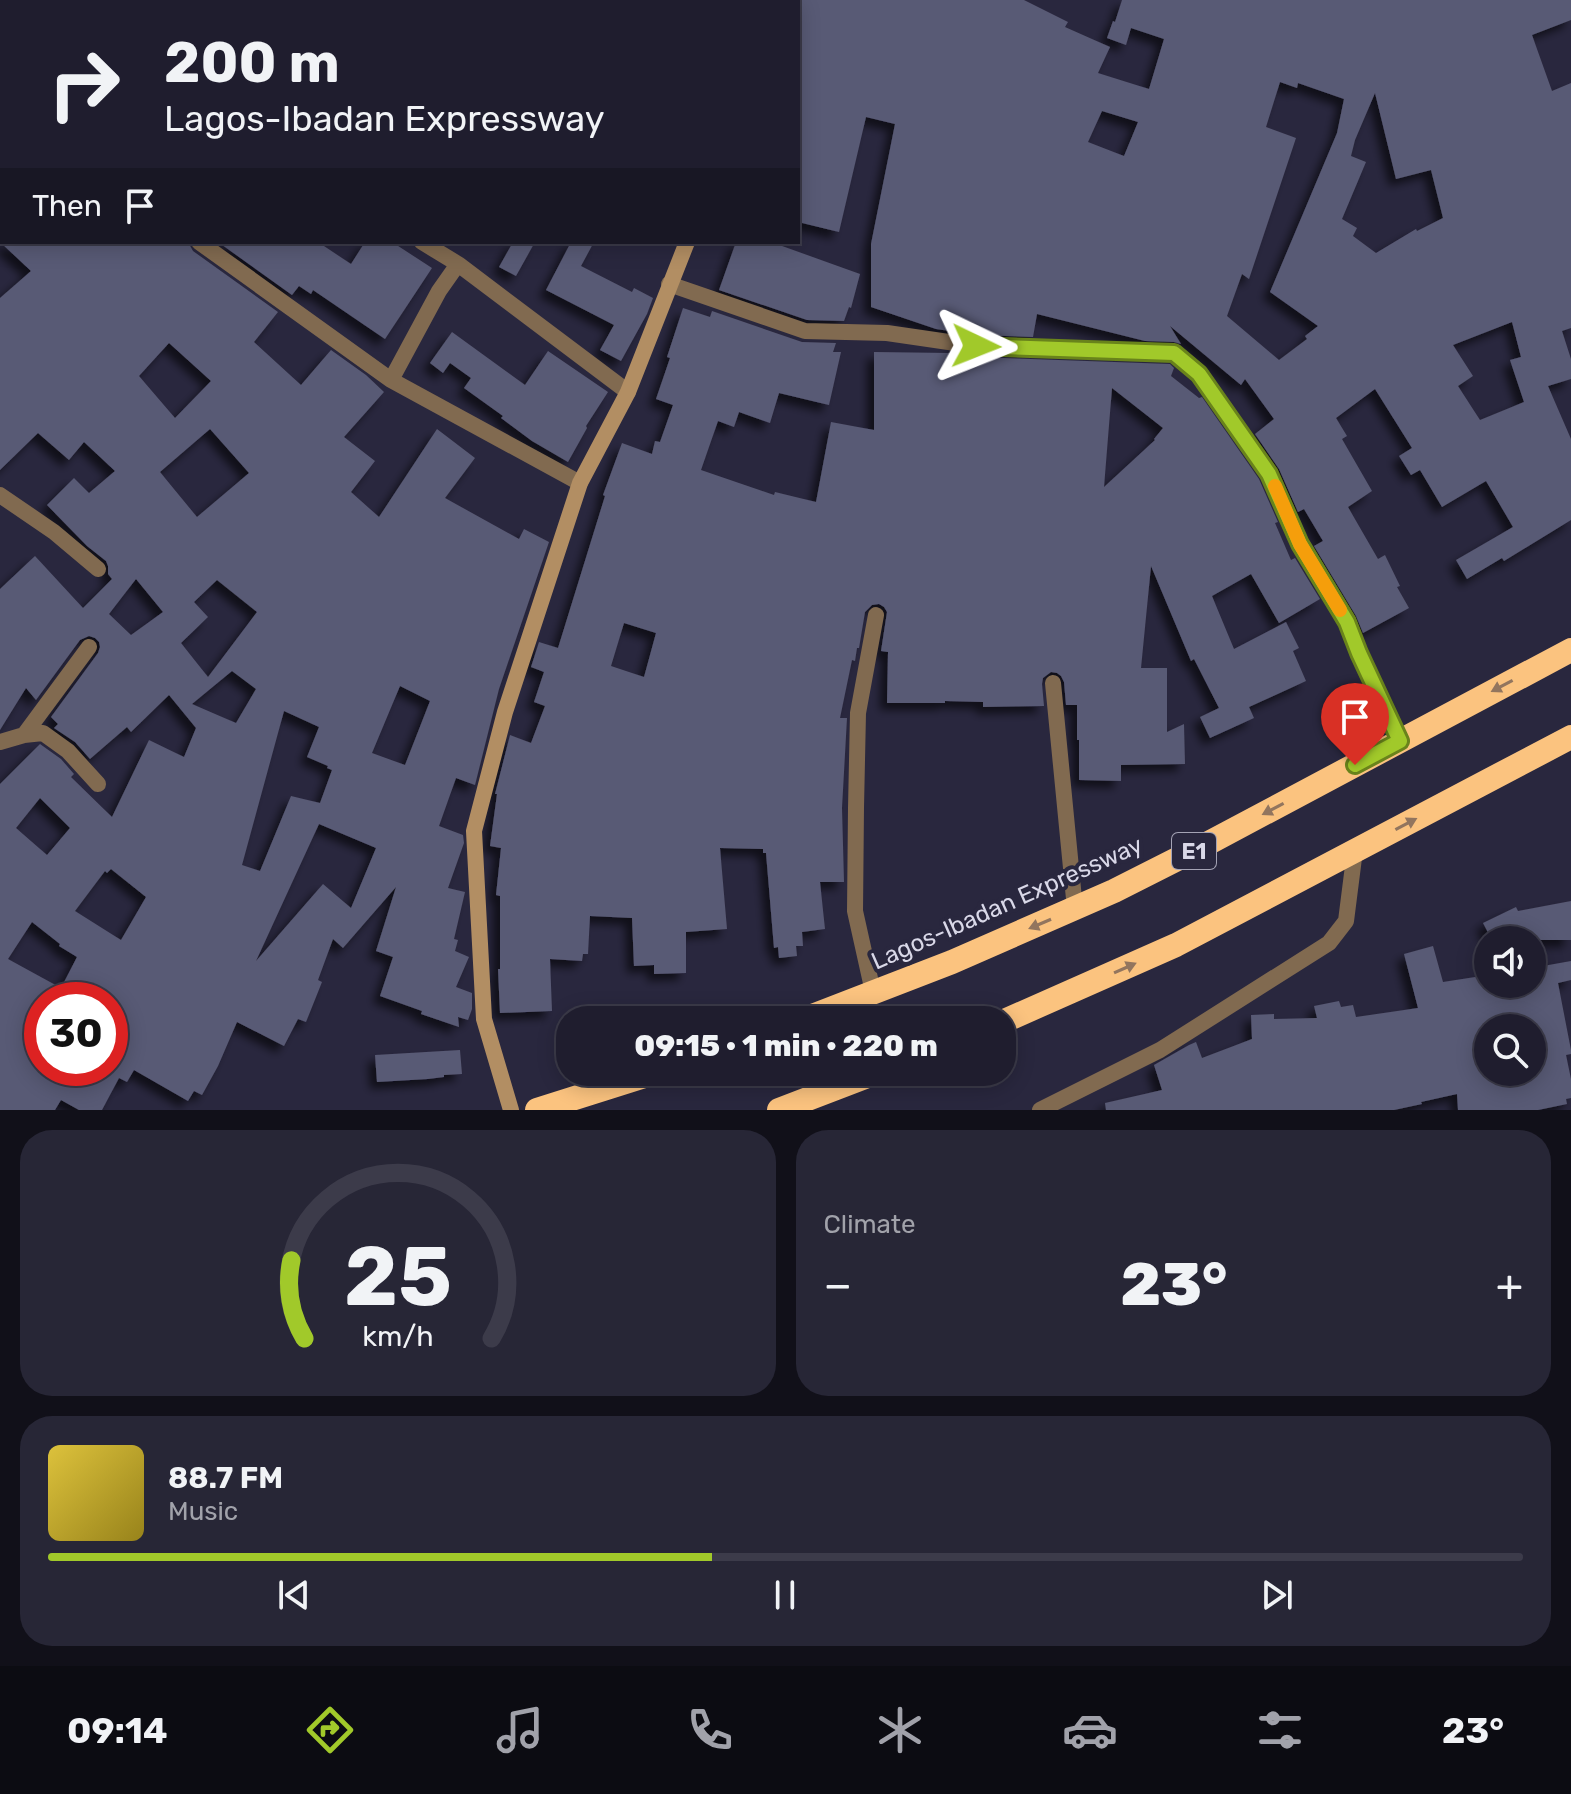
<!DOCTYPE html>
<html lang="en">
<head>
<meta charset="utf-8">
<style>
	body { margin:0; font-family:Rubik,sans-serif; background:#272636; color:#f1f3f6; height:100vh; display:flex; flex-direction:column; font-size:30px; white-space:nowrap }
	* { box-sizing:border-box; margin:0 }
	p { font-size:26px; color:#a1a2aa }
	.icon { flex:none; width:44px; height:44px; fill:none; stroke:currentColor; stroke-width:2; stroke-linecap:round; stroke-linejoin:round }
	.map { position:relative; height:1110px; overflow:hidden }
	.sheet { display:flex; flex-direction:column; gap:20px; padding:20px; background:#111019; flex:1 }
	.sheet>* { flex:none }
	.guide { position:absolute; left:0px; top:0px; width:800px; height:244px; box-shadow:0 4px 20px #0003,0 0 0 2px #3c3b4a; background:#1f1d2e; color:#f1f3f6; overflow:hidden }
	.tools { position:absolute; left:1474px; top:926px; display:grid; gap:16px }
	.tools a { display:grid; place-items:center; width:72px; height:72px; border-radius:50%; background:#1f1d2e; box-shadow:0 4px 20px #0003,0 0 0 2px #3c3b4a; font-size:40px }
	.speed { position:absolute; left:24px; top:982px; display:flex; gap:16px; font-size:40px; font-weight:700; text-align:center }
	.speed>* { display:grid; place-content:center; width:104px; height:104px; border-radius:50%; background:#1f1d2e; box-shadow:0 4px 20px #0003,0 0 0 2px #3c3b4a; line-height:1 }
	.speed .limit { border:12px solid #d22; background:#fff; color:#111 }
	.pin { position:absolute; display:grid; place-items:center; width:68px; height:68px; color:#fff; margin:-82px -34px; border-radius:50% 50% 50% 0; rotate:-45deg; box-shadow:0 0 8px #0007 }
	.pin .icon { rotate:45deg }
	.me { position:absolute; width:88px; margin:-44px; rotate:92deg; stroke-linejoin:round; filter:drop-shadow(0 0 6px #0008) }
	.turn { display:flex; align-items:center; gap:28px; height:168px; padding:0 32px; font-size:36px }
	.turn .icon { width:104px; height:104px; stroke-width:2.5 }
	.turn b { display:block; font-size:56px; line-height:68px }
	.then { display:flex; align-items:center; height:76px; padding:0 32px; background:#0003; gap:16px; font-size:30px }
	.big { font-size:60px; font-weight:800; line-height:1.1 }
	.sheet .tile { flex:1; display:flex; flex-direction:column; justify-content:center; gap:12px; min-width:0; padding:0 28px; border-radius:32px; background:#272636 }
	.sheet .dial { align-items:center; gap:0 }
	.dial svg { height:208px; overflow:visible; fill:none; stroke:#3c3b4a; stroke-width:7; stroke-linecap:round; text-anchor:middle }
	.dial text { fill:#f1f3f6; stroke:none }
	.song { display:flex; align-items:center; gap:24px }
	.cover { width:96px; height:96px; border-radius:12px; background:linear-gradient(135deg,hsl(50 70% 55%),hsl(50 70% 35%)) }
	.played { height:8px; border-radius:4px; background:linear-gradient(90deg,#a1c92a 45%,#3c3b4a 45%) }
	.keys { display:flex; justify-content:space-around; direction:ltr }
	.heat { display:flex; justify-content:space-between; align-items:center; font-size:44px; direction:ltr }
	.sheet .tiles { flex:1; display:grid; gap:20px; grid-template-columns:1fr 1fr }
	.tile:last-child { grid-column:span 2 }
	.trip { position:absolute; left:556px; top:1006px; width:460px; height:80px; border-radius:32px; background:#1f1d2e; box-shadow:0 4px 20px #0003,0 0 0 2px #3c3b4a; font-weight:800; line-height:80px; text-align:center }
	.dock { display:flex; height:128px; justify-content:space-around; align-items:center; background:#0c0c12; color:#a1a2aa }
	.dock .icon { width:56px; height:56px }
	.dock .current { color:#a1c92a }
	.dock b { font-size:36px; color:#f1f3f6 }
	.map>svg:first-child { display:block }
	.building { fill:#595a74; fill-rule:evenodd; filter:url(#shadow) }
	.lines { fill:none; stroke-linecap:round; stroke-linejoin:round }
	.street { stroke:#816a50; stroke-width:16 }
	.secondary { stroke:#b28e63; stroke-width:16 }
	.highway { stroke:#fbc37f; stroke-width:24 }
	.oneway { fill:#92755e }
	.route-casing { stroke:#69831b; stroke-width:20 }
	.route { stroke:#a1c92a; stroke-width:14 }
	.slow { stroke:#f59e0b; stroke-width:14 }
	.labels { text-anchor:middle; stroke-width:8; stroke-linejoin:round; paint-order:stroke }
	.shield { fill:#29273e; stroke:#a4a3b5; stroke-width:2 }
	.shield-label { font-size:22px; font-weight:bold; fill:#d9d8e8 }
	.street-label { font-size:24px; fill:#d9d8e8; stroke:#29273e }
</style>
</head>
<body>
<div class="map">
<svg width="1571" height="1110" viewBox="0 0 1571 1110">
	<defs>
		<filter id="shadow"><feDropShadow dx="-7" dy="7" stdDeviation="4" flood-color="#0009"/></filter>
	</defs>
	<rect width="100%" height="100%" fill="#29273e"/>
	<path class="building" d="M801 0H1024L1068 22 1065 27 1110 47 1098 73 1149 89 1164 39 1131 28 1126 45 1107 38 1113 21 1115 22 1122 0H1571V20L1532 35 1552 91 1571 83V328L1562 331 1571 359V379L1548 386 1571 439V520L1504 561 1502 558 1467 579 1456 560 1513 527 1486 481 1442 507 1420 470 1411 475 1399 456 1412 448 1375 389 1336 418 1347 436 1342 439 1372 491 1348 507 1378 559 1385 555 1400 586 1397 587 1409 608 1363 633 1356 616 1314 546 1323 541 1304 509 1298 512 1279 469 1255 434 1274 419 1245 379 1241 385 1170 326 1181 344 1174 342 1145 341 1037 314 1033 337 977 335 936 329 871 307V244L895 124 866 117 839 232 798 222V7ZM1280 82 1297 88 1298 83 1344 99 1337 133 1270 292 1318 326 1305 336 1307 339 1279 360 1227 316 1242 274 1249 279 1296 138 1266 127ZM1375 93 1396 179 1431 170 1443 218 1417 231 1416 229 1376 253 1353 236 1357 228 1342 219 1366 162 1351 156 1355 140ZM1102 111 1138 122 1124 156 1088 142ZM1512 322 1521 357 1510 360 1524 402 1480 420 1458 386 1473 376 1453 345Z
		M0 242H188L193 251 278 312 254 342 301 385 331 350 366 375 384 392 344 437 375 461 351 492 379 517 437 429 475 458 445 498 519 539 524 529 549 542 499 689 475 785 456 778 439 826 463 835 464 843 448 888 465 892 454 939 458 940 455 951 469 957 456 987 472 993V1009L468 1020 458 1017 459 1027 421 1014 422 1011 380 996 393 957 376 951 396 887 343 948 333 939 318 980 322 982 306 1022 298 1019 284 1046 237 1022 218 1066 202 1095 194 1091 188 1101 134 1070 127 1082 119 1078 102 1110H79L61 1100 55 1110H0V784L40 744 61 759 74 774 71 777 112 817 149 740 184 757 196 728 169 695 131 732 127 727 90 759 75 742 54 728 58 724 51 717 98 653 100 647 99 642 95 638 89 636 80 640 36 700 26 688 0 730V589L35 556 83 608 112 579 108 574V566L106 561 87 546 47 505 74 478 89 493 115 471 84 442 69 460 38 433 0 470V298L31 271ZM169 343 211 381 175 418 139 376ZM210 429 249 473 197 517 160 472ZM136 579 163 612 131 635 109 614ZM217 580 257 612 208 677 181 643 208 617 194 602ZM232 671 256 689 236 723 192 704ZM400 686 430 701 405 765 372 753ZM284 711 319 727 307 757 328 766 327 768 332 770 320 803 291 796 260 871 242 865ZM40 798 70 828 47 855 16 828ZM319 824 376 848 351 908 323 884 256 961ZM111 869 146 897 121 940 75 911 105 871 107 873ZM32 922 60 944 59 946 77 957 61 988 8 959ZM42 1000H110V1068H42Z
		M218 242H318L351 264 365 242H392L432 268 385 339 313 290 311 294 299 286 292 295Z
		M513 242H535L516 276 499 267Z
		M571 242H594L581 266 632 292 634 288 653 298 647 314 621 361 600 350 614 325 546 290Z
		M736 242H771L860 274 851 308 849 307 844 321 807 320 719 290Z
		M683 308 710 317 712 311 802 342 836 343 833 352H841L829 405 779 393 770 423 739 412 734 427 718 421 701 470 774 495 775 492 816 502 831 422 874 430V352L950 353 976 357 1170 364 1174 368 1171 376 1199 398 1202 397 1259 479 1278 522 1275 523 1291 560 1295 558 1320 599 1279 623 1251 574 1212 596 1234 649 1286 622 1299 648 1293 651 1306 681 1249 707 1254 718 1210 738 1200 717 1219 708 1194 659 1191 661 1151 566 1141 668H1167V732L1184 724 1185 764 1121 765V781L1079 780V740H1077V705H1066L1064 682 1061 676 1057 673 1051 672 1043 678 1042 684 1044 706 983 707V702L945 701V703H887L888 652 881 651 887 612 884 607 879 604 872 605 865 612 859 648H857L855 661 852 660 840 718H847L842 808 844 882H820L825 929 802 932 803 946H796L797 956 779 958 778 947 774 948 766 853H763V849L720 848 727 929 686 932V973L654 974V965L634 966 632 918 590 916 588 954H583L582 961 550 959 552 1011 500 1013 498 969H500V896L496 895 501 848 490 846 497 794H495L510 735 531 743 545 706 534 702 544 672 531 667 539 642 558 648 605 496 603 495 622 443 652 454 655 441 660 442 673 405 656 399 670 358 667 357ZM1112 388 1163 428 1154 439 1155 440 1104 487ZM624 623 656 633 644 677 611 666Z
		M452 332 525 385 548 351 608 392 586 426 587 428 568 462 532 441 501 418 503 416 464 388 471 378 450 363 443 373 430 363Z
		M1571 901V940H1492L1483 923 1516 907 1518 911Z
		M1433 946 1443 982 1488 975V987L1505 984H1532V968L1571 961V980L1558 983 1571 1050V1054L1566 1055 1571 1079V1098L1566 1099 1567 1104 1538 1110H1458L1457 1094 1421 1102 1422 1104 1394 1110H1106L1105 1103 1162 1090 1154 1065 1189 1045 1196 1042 1202 1058 1252 1039 1251 1015 1274 1014V1019L1317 1018 1314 1006 1339 1001 1341 1007 1353 1005 1356 1017 1418 1008 1404 954ZM1488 1028H1532V1053L1536 1072H1488Z
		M460 1050 462 1074 444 1075V1077L428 1079 377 1082 375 1055Z"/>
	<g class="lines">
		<path class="street" d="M81 0 84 2
			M56 2 57 0
			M511 2V0
			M0 93 2 90
			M0 130 2 131
			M199 242 391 380 580 483
			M422 242 458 264 628 392
			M669 284 805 331 887 333 976 346 1174 353 1199 374 1269 474 1300 544 1347 622 1359 653 1400 741
			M391 380 439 291 458 264
			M0 495 54 532 98 569
			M1053 683 1075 909
			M24 735 89 647
			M0 742 24 735 43 733 68 751 98 784
			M873 992 855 911 856 808 858 713 876 615
			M1040 1110 1160 1050 1329 943 1346 921 1355 850"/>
		<path class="secondary" d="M777 2V0
			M511 1110 484 1019 474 831 505 712 580 483 628 392 687 242"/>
		<path class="highway" d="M802 1020 952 962 1114 891 1203 846 1571 650
			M1002 1022 1176 945 1571 737
			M537 1110 657 1072
			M779 1110 878 1072"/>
	</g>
	<defs><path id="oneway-solid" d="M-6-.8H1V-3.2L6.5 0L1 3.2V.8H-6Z" transform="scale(2)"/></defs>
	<g class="oneway">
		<use href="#oneway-solid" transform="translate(1502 686) rotate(152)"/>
		<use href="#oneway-solid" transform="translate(1273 809) rotate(152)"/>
		<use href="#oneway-solid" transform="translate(1406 824) rotate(-28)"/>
		<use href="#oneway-solid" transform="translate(1040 924) rotate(157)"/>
		<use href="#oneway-solid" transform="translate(1125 968) rotate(-24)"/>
	</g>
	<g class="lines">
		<g class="route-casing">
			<path id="route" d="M976 346 1174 353 1199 374 1269 474 1300 544 1347 622 1359 653 1400 741 1355 765"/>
		</g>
		<use href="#route" class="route"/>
		<path class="slow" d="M1275 486 1300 544 1340 610"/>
	</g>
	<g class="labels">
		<rect class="shield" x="1172" y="833" width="44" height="36" rx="6"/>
		<g class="shield-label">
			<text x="1194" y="859">E1</text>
		</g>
		<g class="street-label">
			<text transform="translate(1007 903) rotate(-24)" y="8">Lagos-Ibadan Expressway</text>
		</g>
	</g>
</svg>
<div class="tools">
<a><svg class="icon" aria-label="sound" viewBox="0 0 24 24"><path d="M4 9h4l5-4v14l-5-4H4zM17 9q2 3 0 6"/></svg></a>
<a><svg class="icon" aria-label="search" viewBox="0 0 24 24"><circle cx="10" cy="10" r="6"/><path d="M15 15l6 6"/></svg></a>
</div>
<div class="speed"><div class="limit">30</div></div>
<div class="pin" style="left:1355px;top:765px;background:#d93025"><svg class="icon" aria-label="arrive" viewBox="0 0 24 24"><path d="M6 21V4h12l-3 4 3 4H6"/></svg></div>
<svg class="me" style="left:976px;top:346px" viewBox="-20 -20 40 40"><path d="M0-17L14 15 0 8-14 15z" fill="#a1c92a" stroke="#fff" stroke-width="4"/></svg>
<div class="trip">09:15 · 1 min · 220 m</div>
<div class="guide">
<div class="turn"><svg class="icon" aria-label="right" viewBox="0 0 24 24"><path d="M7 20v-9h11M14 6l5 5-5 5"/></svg><div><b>200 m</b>Lagos-Ibadan Expressway</div></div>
<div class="then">Then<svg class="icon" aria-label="arrive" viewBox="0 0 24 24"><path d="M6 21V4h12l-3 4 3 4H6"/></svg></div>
</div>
</div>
<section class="sheet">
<div class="tiles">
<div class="tile dial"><svg viewBox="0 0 100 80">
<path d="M14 69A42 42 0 1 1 86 69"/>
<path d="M14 69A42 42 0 0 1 9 39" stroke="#a1c92a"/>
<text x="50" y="56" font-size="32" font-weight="700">25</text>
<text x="50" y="72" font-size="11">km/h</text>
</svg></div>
<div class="tile"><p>Climate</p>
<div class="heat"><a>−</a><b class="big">23°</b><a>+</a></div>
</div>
<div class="tile">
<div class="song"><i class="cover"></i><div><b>88.7 FM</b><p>Music</p></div></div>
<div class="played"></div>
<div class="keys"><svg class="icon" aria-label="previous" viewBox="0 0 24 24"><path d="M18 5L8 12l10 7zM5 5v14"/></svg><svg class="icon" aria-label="pause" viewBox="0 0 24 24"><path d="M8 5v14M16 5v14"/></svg><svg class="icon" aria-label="next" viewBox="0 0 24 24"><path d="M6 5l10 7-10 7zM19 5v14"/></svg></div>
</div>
</div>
</section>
<nav class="dock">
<b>09:14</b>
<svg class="icon current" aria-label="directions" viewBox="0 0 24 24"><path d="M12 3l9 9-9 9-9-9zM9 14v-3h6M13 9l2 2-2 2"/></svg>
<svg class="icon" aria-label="music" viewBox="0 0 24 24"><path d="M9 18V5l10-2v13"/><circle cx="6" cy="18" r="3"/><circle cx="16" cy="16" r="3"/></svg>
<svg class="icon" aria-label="phone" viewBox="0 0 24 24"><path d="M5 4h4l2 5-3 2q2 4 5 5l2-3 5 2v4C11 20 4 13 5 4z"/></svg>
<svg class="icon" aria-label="climate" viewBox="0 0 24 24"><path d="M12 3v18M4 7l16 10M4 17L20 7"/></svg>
<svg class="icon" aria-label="car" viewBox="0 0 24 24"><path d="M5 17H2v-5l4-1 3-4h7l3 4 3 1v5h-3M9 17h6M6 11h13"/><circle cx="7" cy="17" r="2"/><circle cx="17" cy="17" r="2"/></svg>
<svg class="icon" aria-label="filters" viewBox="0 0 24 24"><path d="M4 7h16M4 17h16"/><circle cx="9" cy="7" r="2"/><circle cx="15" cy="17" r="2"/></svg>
<b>23°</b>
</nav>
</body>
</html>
